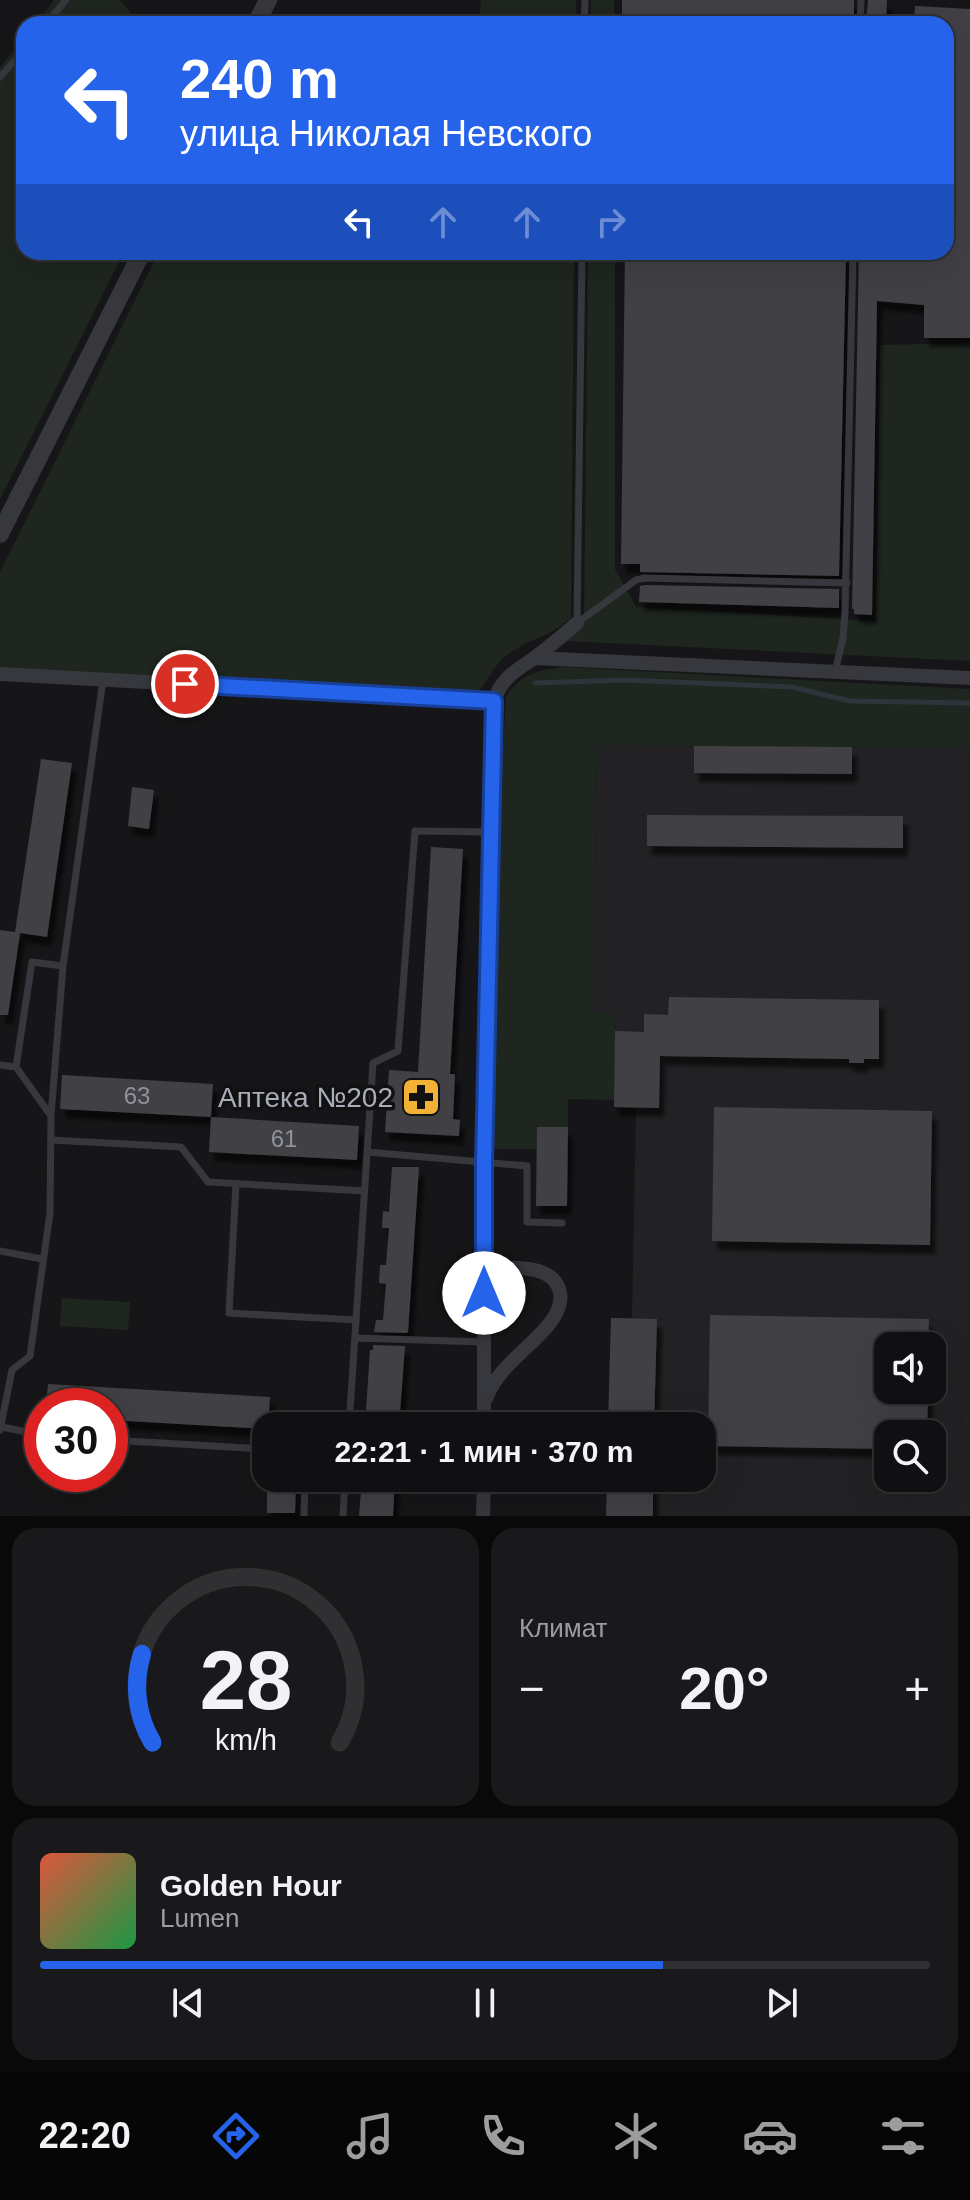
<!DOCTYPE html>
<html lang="ru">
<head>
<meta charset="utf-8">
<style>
	body { margin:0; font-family:Arial,sans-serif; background:#19191b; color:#f1f3f6; height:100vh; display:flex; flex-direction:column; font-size:30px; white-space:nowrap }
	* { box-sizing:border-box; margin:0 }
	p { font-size:26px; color:#9c9d9f }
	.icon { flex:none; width:44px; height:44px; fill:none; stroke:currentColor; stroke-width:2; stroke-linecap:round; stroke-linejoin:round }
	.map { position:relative; height:1516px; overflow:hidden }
	.side { display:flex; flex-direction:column; gap:12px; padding:12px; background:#09090a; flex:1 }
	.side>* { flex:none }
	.hud { position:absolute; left:16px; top:16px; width:938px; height:244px; border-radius:24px; box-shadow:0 8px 32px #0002,0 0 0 2px #303032; background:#2563eb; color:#fff; overflow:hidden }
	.fabs { position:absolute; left:874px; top:1332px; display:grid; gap:16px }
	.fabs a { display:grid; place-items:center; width:72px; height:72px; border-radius:16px; background:#101012; box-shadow:0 8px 32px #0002,0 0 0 2px #303032; font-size:40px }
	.speed { position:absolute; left:24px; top:1388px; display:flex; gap:16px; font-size:40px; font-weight:700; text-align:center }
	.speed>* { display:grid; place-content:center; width:104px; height:104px; border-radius:50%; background:#101012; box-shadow:0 8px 32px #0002,0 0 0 2px #303032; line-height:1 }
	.speed .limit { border:12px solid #d22; background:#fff; color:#111 }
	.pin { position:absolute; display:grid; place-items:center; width:68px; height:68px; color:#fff; margin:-34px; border:4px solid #fff; border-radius:50%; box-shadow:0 2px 8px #0007 }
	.me { position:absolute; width:88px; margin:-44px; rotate:0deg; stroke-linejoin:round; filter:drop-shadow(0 0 6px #0008) }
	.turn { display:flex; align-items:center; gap:28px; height:168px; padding:0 32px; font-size:36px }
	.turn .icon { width:104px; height:104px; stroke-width:2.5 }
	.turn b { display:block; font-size:56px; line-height:68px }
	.lanes { display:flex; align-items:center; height:76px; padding:0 32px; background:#0003; justify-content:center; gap:40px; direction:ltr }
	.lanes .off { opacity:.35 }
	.big { font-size:60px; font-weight:600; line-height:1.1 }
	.side .card { flex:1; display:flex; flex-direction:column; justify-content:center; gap:12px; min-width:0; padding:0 28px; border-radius:24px; background:#19191b }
	.side .dial { align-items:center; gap:0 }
	.dial svg { height:208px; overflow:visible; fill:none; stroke:#303032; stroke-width:7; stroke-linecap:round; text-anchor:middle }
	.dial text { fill:#f1f3f6; stroke:none }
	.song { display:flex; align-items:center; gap:24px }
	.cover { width:96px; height:96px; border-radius:12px; background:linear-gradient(135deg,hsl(10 70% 55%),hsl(140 70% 35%)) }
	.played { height:8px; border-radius:4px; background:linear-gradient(90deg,#2563eb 70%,#303032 70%) }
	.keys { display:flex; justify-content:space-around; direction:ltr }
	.heat { display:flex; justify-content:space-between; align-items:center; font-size:44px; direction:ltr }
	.side .tiles { flex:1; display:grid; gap:12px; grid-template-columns:1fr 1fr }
	.card:last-child { grid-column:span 2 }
	.trip { position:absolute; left:252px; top:1412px; width:464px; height:80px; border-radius:24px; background:#101012; box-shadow:0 8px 32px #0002,0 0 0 2px #303032; font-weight:600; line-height:80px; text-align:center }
	.dock { display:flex; height:128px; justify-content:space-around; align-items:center; background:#060607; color:#9c9d9f }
	.dock .icon { width:56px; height:56px }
	.dock .active { color:#2563eb }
	.dock b { font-size:36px; color:#f1f3f6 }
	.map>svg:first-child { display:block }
	.built { fill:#222225; fill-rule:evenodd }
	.green { fill:#1e261f }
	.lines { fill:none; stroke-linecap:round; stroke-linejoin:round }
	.stream { stroke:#2c353c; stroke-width:5 }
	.building { fill:#404145; filter:url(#shadow) }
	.service { stroke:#37383d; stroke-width:7 }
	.minor { stroke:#37383d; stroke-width:14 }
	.tertiary { stroke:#37383d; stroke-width:18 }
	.route-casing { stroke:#184099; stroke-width:20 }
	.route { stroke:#2563eb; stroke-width:14 }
	.labels { text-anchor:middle; stroke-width:7; stroke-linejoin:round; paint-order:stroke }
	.number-label { font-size:24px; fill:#8e929b }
	.poi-label { font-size:28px; fill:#a8adb8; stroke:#111113; text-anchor:end }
</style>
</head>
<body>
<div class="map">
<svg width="970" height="1516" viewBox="0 0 970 1516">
	<defs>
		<filter id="shadow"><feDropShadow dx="5" dy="9" stdDeviation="2" flood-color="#0009"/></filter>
	</defs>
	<rect width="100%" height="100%" fill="#161618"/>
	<path class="built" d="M597 745 970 747V1516H606L607 1478H702V1426H608L611 1318H632L636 1108 614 1107 616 1013 593 1011ZM888 1346H932V1390H888ZM888 1434H932V1478H888Z"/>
	<path class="green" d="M54 0H120L140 24H36Z
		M481 0H576V24H479Z
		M591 0H614V24H591Z
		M24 38V252H124L0 499V67Z
		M159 252H574L571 618C552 635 528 640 508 654 494 664 490 679 479 690L469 692 0 668V572Z
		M588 252H615V569L636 607 876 621 880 345 970 343V661L566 641 584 622Z
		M564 667 970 689V747L597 746 593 1011 616 1012 614 1100 568 1099V1127H537V1149H493L499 812 506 697C519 674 539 670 564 667Z
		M62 1298 130 1302 128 1330 60 1326Z"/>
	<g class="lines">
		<path class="stream" d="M535 683 625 680 792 687 850 701 970 703"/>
	</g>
	<path class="building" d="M622 0H854V24H622Z
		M868 0H887L886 24H866Z
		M915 6 970 9V338H924V305L877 301 872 615 854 614V609H852L859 252H946V24H914Z
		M625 252H846L839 576 640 572V564H621Z
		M646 585 839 589V608L639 602 640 586Z
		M694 746 852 747V774L694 773Z
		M41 759 72 763 47 937 20 933 8 1015H0V930L15 932Z
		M132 787 154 790 149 829 128 826Z
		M647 815 903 816V848L647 846Z
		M431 847 463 849 450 1074H455L453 1119 460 1120 459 1136 385 1132 389 1070 418 1072Z
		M669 997 879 1000V1059H864V1063H849V1059L660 1056 659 1108 614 1107 615 1031 644 1032V1014L668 1015Z
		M62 1075 213 1084 211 1117 60 1109Z
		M714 1107 932 1111 930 1245 712 1241Z
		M211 1117 359 1126 357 1160 209 1152Z
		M537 1127H568L567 1206H536Z
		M392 1167H419L408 1332 406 1333 374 1332 376 1320H383L386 1284 379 1283 380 1265H386L389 1228H382L383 1211 389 1212Z
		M710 1315 929 1319 928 1346H888V1390H928L927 1434H888V1449L708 1446Z
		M611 1318 657 1319 654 1426H608Z
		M373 1345 405 1346 399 1426H365L370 1350H373Z
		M48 1384 270 1397 268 1426 266 1429 110 1420V1406H46Z
		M362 1478H395L393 1516H359Z
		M607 1478H653V1516H606Z
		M267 1481 296 1482 295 1513H267Z"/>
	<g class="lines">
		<path class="service" d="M46 24 66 0
			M584 24 585 0
			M860 24 861 0
			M0 77 24 50
			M577 623 582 252
			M577 623 636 580 645 578 847 583
			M835 672 843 638 845 612 853 252
			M0 1065 16 1067
			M51 1116 63 966
			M51 1140 181 1147 208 1182 364 1191
			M367 1152 527 1166V1222L562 1223
			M236 1184 229 1313 356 1320
			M0 1251 42 1259
			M355 1338 484 1342
			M349 1426 373 1063 398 1051 415 831 491 832
			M2 1427 42 1435
			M0 1430 12 1370 30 1356 50 1213 51 1116 16 1067 32 962 63 966 103 680
			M110 1440 266 1449
			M304 1516 305 1478
			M343 1516 345 1478"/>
		<path class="minor" d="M534 658 970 678
			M0 674 494 701
			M484 1268C507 1268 555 1262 560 1293 566 1329 500 1357 487 1397
			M484 1426V1164L494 701C502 676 518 670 537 656 551 645 564 635 577 623
			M483 1516 484 1478"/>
		<path class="tertiary" d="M256 24 268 0
			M0 534 142 252"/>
	</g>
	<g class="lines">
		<g class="route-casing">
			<path id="route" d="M185 684 494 701 484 1164V1293"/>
		</g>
		<use href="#route" class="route"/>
	</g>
	<defs>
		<g id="pharmacy-square" transform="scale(2)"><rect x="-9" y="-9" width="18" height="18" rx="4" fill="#f2b134" stroke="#111113"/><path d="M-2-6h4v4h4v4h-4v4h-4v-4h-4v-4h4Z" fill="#111"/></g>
	</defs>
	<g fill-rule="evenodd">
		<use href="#pharmacy-square" x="421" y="1097"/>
	</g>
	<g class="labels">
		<g class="number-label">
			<text x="137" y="1104">63</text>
			<text x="284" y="1147">61</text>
		</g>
		<g class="poi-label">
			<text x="393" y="1107">Аптека №202</text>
		</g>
	</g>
</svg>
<div class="fabs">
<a><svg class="icon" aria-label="sound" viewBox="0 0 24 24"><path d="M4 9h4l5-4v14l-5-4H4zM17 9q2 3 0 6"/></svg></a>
<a><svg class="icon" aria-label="search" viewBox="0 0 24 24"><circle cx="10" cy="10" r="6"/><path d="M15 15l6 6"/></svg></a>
</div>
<div class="speed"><div class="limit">30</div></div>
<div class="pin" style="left:185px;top:684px;background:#d93025"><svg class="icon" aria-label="arrive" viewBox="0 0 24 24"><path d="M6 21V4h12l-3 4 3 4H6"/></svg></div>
<svg class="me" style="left:484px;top:1293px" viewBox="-20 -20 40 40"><circle r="19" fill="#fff"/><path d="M0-13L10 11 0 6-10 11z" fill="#2563eb"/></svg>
<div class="trip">22:21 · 1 мин · 370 m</div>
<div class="hud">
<div class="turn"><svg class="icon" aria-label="left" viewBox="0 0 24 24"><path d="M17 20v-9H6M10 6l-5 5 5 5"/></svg><div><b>240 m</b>улица Николая Невского</div></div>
<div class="lanes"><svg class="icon" aria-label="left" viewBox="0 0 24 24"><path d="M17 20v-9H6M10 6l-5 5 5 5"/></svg><svg class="icon off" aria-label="ahead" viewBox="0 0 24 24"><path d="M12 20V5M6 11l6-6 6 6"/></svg><svg class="icon off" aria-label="ahead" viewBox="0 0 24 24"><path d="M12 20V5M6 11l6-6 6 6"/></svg><svg class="icon off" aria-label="right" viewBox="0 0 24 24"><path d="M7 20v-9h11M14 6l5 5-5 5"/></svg></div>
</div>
</div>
<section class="side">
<div class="tiles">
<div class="card dial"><svg viewBox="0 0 100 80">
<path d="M14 69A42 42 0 1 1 86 69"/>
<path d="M14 69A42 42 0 0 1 10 35" stroke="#2563eb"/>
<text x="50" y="56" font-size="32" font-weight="700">28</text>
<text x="50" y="72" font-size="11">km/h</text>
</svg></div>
<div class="card"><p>Климат</p>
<div class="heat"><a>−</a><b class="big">20°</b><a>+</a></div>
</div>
<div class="card">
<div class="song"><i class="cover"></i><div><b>Golden Hour</b><p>Lumen</p></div></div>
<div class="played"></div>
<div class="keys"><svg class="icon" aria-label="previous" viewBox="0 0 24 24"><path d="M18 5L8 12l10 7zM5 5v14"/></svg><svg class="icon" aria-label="pause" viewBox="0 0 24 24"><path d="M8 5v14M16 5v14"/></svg><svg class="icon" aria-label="next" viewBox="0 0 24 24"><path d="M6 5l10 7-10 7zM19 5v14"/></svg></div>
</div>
</div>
</section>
<nav class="dock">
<b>22:20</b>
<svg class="icon active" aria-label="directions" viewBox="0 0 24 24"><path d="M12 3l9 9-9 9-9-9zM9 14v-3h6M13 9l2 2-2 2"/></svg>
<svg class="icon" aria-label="music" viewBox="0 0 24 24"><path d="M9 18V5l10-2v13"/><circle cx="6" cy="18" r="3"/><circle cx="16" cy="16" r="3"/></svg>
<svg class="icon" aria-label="phone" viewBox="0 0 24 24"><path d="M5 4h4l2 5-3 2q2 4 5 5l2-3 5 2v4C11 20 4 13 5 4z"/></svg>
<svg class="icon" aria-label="climate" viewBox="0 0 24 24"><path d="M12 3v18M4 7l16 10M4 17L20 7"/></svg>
<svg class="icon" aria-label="car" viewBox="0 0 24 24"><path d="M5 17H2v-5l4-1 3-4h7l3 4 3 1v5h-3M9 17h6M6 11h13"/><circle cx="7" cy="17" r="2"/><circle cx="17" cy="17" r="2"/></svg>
<svg class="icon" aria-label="filters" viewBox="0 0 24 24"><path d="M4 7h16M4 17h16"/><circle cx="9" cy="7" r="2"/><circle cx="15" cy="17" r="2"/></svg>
</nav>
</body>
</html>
